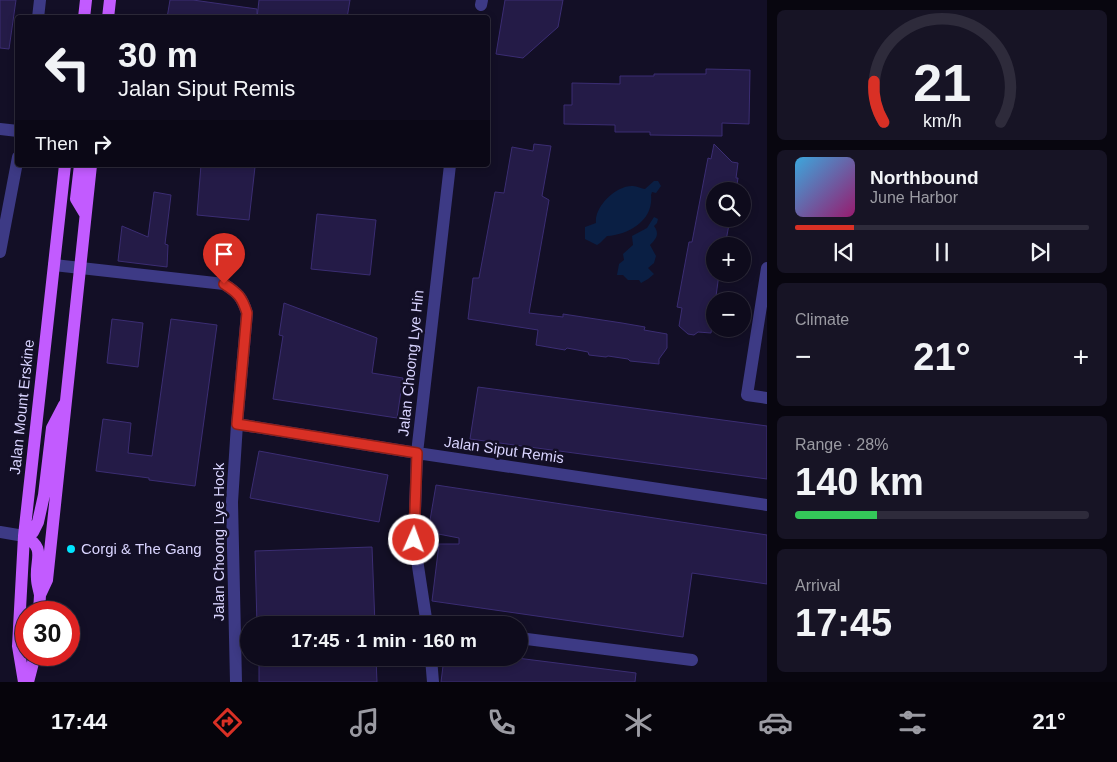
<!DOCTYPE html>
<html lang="en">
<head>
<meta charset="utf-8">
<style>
	body { margin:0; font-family:Arial,sans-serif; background:#171425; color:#f1f3f6; height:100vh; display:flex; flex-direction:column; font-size:19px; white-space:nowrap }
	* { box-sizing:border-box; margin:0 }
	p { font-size:16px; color:#9b9ba3 }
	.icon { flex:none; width:28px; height:28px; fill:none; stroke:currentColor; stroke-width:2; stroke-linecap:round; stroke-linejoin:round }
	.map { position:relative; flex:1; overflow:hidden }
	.drawer { display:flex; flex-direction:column; gap:10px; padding:10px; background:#08060f; width:350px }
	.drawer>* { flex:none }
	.hud { position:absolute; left:15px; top:15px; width:475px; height:152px; border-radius:5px; box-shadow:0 2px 8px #0003,0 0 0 1px #2e2b3b; background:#0e0b1c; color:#f1f3f6; overflow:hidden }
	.controls { position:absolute; left:706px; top:182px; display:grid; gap:10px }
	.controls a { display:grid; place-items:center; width:45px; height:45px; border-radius:50%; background:#0e0b1c; box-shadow:0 2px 8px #0003,0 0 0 1px #2e2b3b; font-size:25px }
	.speed { position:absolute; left:15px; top:601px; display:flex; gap:10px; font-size:25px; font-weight:700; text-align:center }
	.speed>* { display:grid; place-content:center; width:65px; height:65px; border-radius:50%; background:#0e0b1c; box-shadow:0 2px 8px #0003,0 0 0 1px #2e2b3b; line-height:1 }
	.speed .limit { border:8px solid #d22; background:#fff; color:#111 }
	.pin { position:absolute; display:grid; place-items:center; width:42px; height:42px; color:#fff; margin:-51px -21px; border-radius:50% 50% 50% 0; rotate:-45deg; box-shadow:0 0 5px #0007 }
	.pin .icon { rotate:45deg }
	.me { position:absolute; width:55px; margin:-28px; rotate:2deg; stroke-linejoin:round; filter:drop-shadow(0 0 4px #0008) }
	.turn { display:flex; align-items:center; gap:18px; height:105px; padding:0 20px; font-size:22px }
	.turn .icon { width:65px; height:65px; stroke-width:2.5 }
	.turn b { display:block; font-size:35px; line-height:42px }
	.then { display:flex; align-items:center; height:48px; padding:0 20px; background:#0003; gap:10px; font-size:19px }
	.big { font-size:38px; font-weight:700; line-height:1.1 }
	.drawer .tile { flex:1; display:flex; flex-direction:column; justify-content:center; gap:8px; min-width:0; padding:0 18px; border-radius:8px; background:#171425 }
	.drawer .dial { align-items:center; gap:0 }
	.dial svg { height:130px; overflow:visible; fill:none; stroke:#2e2b3b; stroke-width:7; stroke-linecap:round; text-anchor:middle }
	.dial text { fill:#f1f3f6; stroke:none }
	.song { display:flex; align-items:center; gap:15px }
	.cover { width:60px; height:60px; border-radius:8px; background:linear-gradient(135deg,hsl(200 70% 55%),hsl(320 70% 35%)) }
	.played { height:5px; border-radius:2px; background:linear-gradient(90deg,#d93025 20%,#2e2b3b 20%) }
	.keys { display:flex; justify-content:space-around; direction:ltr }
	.heat { display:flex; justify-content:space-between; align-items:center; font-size:28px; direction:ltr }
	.charge { height:8px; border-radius:4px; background:linear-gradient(90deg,#34c759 28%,#2e2b3b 0) }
	.trip { position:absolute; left:240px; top:616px; width:288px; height:50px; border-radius:25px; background:#0e0b1c; box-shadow:0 2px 8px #0003,0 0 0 1px #2e2b3b; font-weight:700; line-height:50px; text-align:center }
	.tabs { display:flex; height:80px; justify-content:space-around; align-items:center; background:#06040b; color:#9b9ba3 }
	.tabs .icon { width:35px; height:35px }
	.tabs .selected { color:#d93025 }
	.tabs b { font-size:22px; color:#f1f3f6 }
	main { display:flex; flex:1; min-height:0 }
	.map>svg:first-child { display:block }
	.water { fill:#0a1f44 }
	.building { fill:#241b47; stroke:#3b2d73 }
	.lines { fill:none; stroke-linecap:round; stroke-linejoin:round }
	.minor { stroke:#3d3a85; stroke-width:12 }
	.major { stroke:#c25bff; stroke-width:12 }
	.route-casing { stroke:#8d1f18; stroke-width:12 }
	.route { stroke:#d93025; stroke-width:9 }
	.poi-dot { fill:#00e5ff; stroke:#130f26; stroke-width:2 }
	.labels { text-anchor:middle; stroke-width:5; stroke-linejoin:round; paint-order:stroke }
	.street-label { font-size:15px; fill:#d9d4ff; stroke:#130f26 }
	.poi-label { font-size:15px; fill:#d9d4ff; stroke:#130f26; text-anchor:start }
</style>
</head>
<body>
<main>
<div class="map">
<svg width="767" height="682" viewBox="0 0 767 682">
	<rect width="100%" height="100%" fill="#130f26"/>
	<path class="water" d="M654 181H658L661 186 656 193 652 192 651 195C654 220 629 235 607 236L600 243 597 245 585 239V227L596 223C594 207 616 185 633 186 637 186 642 189 645 189Z
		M654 217 658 219 657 223 654 226C660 234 656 239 650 245L656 256 654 263 648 268 654 274 648 279 641 283 639 280H628L623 275H617L619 264 624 260 623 254 633 245 632 236 647 228Z"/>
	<path class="building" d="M0 0H16L9 49 0 48Z
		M170 0H193L257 9V18H167Z
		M259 0H350L347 18H257Z
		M505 0H563L558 27 523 58 496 54Z
		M706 69 750 70 749 124 722 123V136L650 135V132H615V125L564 124V105H572V83L620 84V76H654V74H706Z
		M534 144 551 146 542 196 549 200 529 313 563 317V314L622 323 645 327 644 330 667 334V348L659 359V364L630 361 628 359 608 356 606 357 589 355 588 352 567 348 565 350 536 345 538 330 468 319 473 278H479L495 192 504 193 512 147 533 151Z
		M714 144 732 162 738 163 736 178H738L736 191H715V219H730L725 246H715V274H719L711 333 698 332 694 335 688 334 679 326 682 308 677 307 689 242H692L708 158 711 159Z
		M201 165 255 167 249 220 197 215Z
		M154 192 171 195 165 244 168 245 167 267 118 261 122 226 148 237Z
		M317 214 376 220 370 275 311 269Z
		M284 303 377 338 372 373 403 378 397 418 273 399 283 336 279 335Z
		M112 319 143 323 138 367 107 363Z
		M171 319 217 325 195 486 149 480V478L96 471 103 419 131 423 128 453 152 456Z
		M478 387 767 426V479L470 439Z
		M259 451 388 475 379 522 250 498Z
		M436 485 767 535V584L692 573 683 637 432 601 439 544H459V538L428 532Z
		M372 547 375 625H257L255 551Z
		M259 658H376L377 682H259Z
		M444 658H517L636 673 635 682H441Z"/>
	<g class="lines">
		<path class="minor" d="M481 5 482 0
			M38 18 40 0
			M0 129 18 131
			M0 252 18 157
			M54 265 224 284C238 293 242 297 247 313L237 424 232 502 236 682
			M767 268 747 395 767 398
			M237 424 417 453 767 505
			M0 532 24 536
			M427 625 414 540 417 453 450 165
			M519 638 692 660
			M431 658 433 682"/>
		<path class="major" d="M84 18 86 0
			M108 18 110 0
			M80 165 76 199 85 214
			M24 536 33 532 38 522 44 495 52 428 64 405
			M24 536C47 548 35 559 37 579 37 584 39 589 40 595
			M39 612 40 595 47 580 91 165
			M24 682 18 646 24 536 65 165
			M28 682 35 655"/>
	</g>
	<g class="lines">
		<g class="route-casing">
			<path id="route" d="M224 284C238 293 242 297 247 313L237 424 417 453 414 540"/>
		</g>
		<use href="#route" class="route"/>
	</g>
	<circle class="poi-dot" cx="71" cy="549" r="5"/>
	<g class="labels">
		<g class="street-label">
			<text transform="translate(411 363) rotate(-84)" y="5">Jalan Choong Lye Hin</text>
			<text transform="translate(22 407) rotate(-84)" y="5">Jalan Mount Erskine</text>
			<text transform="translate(504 450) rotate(8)" y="5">Jalan Siput Remis</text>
			<text transform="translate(219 542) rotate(-90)" y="5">Jalan Choong Lye Hock</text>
		</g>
		<g class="poi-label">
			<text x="81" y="554">Corgi &amp; The Gang</text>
		</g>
	</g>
</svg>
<div class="controls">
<a><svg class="icon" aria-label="search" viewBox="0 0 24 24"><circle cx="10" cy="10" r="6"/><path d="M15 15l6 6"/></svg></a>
<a>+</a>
<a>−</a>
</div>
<div class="speed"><div class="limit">30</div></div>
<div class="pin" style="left:224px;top:284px;background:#d93025"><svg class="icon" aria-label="arrive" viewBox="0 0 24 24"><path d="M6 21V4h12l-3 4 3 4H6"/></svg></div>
<svg class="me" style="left:414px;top:540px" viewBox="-20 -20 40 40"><circle r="17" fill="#d93025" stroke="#fff" stroke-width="3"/><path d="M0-11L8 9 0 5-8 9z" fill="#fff"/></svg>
<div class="trip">17:45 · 1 min · 160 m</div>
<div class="hud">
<div class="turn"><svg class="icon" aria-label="left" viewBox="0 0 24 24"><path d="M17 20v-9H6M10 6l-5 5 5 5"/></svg><div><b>30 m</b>Jalan Siput Remis</div></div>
<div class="then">Then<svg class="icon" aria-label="right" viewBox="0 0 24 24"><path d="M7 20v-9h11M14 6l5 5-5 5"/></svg></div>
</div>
</div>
<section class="drawer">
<div class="tile dial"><svg viewBox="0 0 100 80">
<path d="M14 69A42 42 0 1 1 86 69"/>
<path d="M14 69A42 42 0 0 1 8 44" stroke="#d93025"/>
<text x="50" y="56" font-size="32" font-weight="700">21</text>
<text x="50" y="72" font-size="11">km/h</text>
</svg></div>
<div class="tile">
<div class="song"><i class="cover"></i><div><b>Northbound</b><p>June Harbor</p></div></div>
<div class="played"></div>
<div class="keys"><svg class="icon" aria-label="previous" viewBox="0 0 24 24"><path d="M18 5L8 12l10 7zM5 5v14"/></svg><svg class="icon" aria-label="pause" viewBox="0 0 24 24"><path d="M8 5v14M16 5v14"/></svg><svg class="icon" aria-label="next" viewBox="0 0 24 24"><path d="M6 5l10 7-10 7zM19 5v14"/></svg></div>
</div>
<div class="tile"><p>Climate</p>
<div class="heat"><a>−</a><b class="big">21°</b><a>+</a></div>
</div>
<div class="tile"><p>Range · 28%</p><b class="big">140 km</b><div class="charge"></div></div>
<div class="tile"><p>Arrival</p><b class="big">17:45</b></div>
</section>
</main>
<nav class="tabs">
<b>17:44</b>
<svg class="icon selected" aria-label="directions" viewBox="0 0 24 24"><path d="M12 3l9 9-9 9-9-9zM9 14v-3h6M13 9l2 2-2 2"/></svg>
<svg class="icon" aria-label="music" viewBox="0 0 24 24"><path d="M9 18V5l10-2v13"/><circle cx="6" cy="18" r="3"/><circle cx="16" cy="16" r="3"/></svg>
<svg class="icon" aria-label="phone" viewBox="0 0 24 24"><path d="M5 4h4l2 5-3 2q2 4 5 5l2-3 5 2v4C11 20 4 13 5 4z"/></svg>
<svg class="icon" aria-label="climate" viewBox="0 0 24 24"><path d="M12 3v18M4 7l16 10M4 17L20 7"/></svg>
<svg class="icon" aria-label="car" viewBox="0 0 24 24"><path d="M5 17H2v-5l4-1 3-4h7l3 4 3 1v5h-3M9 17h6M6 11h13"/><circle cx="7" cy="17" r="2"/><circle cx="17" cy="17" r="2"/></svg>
<svg class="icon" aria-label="filters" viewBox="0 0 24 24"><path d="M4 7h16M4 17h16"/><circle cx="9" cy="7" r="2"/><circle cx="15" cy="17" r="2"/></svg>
<b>21°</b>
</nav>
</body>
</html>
